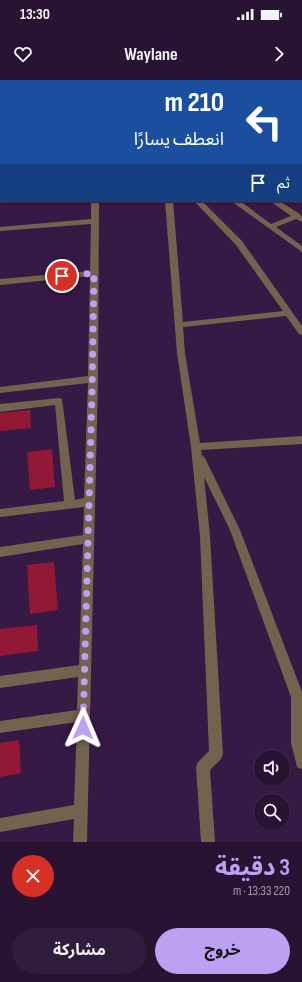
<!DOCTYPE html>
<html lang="ar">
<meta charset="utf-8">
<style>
:root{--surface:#281333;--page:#301c3b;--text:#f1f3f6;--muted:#a59eac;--line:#44324e;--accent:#bca0f2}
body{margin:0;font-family:"Sofia Sans Condensed","Noto Sans Arabic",sans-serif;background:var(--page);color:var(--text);direction:rtl;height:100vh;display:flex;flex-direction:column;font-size:15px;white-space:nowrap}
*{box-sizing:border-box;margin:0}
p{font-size:13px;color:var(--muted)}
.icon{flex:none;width:22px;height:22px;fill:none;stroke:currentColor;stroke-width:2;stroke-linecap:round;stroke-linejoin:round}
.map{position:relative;height:762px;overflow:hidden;direction:ltr}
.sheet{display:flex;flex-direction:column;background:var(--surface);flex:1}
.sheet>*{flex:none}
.top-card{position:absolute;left:0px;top:0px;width:302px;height:122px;box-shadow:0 1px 3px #0004,0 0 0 1px var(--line);direction:rtl;background:#1a4fa0;color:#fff;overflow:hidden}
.tools{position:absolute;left:254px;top:670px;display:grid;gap:8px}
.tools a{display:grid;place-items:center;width:36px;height:36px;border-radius:50%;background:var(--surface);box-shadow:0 1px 3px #0004,0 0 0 1px var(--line);font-size:20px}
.pin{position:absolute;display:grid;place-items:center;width:34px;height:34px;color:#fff;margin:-17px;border:2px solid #fff;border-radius:50%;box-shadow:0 1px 4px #0007}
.me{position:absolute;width:44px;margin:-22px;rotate:1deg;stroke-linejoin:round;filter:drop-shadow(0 0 3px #0008)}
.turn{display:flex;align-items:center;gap:14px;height:84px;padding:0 12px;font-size:18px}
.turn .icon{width:52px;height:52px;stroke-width:2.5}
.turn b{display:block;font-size:28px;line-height:34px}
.then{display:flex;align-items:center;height:38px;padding:0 12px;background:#0003;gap:8px;font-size:15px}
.round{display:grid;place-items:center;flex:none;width:42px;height:42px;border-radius:21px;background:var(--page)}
.head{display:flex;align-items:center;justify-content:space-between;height:68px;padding:0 12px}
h1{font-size:24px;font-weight:700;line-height:30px;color:var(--accent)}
.action{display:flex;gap:8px;margin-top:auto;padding:8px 12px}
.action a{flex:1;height:46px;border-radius:24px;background:var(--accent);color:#111;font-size:16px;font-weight:700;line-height:46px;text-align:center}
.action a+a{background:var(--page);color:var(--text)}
.status{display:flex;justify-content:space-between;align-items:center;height:28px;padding:0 20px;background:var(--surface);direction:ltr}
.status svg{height:11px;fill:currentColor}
header{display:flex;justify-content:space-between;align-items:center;height:52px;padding:0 12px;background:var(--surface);font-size:18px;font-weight:700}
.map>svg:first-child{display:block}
.building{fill:#911935}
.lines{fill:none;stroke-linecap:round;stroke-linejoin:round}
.minor{fill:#73634e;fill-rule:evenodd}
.route{stroke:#bca0f2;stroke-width:7;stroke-dasharray:0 12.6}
</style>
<div class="status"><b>13:30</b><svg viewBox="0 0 49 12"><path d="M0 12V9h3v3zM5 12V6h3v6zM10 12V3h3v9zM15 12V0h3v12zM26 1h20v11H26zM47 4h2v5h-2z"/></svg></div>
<header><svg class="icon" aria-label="forward" viewBox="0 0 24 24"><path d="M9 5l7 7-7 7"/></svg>Waylane<svg class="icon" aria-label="heart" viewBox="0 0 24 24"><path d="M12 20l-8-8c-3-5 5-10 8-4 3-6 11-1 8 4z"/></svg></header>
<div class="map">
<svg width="302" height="762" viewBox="0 0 302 762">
<rect width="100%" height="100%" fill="#361944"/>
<g class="building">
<path d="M30,330L31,348L0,351V333Z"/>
<path d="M52,369L55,407L30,410L27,372Z"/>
<path d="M54,482L58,530L30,534L27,485Z"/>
<path d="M37,545L38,571L0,576V549Z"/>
<path d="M19,660L21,693L0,697V663Z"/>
</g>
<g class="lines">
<g class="minor">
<path d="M22,0H28L29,1H23Z"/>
<path d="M104,0H110L111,1H105Z"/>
<rect x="152" y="0" width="6" height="1"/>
<path d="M220,0H226L227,1H221Z"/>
<rect x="301" y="9" width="1" height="4"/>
<rect x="0" y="12" width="1" height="4"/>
<rect x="0" y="61" width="1" height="4"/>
<rect x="301" y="72" width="1" height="5"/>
<path d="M91,121H99L98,299L87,762H73L74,739L0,752V738L74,725L77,642L0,653V641L77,630L78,597L0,608V596L79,585L83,464L0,477V467L83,455L84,427L0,437V429L64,421L55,325L0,332V324L59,318L62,319L75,420L84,418L88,303L0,313V307L88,296L90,196L0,205V199L90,191L91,144L0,151V147L91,139Z"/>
<path d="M165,121H173L183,242L283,231L236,165L194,121H202L242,161L302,246V255L299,254L286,236L183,247L185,273L200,363L302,356V364L201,370L202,375L205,378L240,450L302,612V689L297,687L291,663V617L230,450L204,397L210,456L223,674L221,679L210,690L215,762H201L196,687L198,682L209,671L200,456L191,367L177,273Z"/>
<path d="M231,121H240L271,144L291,136L270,121H279L300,134L302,137V142L296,139L276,147L302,166V172Z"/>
</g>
</g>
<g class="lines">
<path class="route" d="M62,196L94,193L92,313L83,648"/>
</g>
</svg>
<div class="tools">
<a><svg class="icon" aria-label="sound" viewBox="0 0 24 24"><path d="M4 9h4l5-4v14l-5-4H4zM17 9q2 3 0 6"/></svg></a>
<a><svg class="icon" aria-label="search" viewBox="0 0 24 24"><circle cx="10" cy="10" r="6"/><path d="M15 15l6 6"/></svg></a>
</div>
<div class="pin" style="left:62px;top:196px;background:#d93025"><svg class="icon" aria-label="arrive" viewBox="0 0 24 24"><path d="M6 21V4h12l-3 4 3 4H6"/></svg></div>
<svg class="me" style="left:83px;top:648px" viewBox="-20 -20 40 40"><path d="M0-17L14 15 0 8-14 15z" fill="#bca0f2" stroke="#fff" stroke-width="4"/></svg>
<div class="top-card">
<div class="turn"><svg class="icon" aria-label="left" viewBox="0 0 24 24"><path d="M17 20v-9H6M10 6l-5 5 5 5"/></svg><div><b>210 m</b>انعطف يسارًا</div></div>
<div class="then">ثم<svg class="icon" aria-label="arrive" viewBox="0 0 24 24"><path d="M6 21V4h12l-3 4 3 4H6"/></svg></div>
</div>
</div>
<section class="sheet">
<div class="head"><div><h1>3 دقيقة</h1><p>220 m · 13:33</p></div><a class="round" style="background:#d93025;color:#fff"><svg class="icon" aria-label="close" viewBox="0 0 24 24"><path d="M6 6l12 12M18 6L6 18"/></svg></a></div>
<div class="action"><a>خروج</a><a>مشاركة</a></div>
</section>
